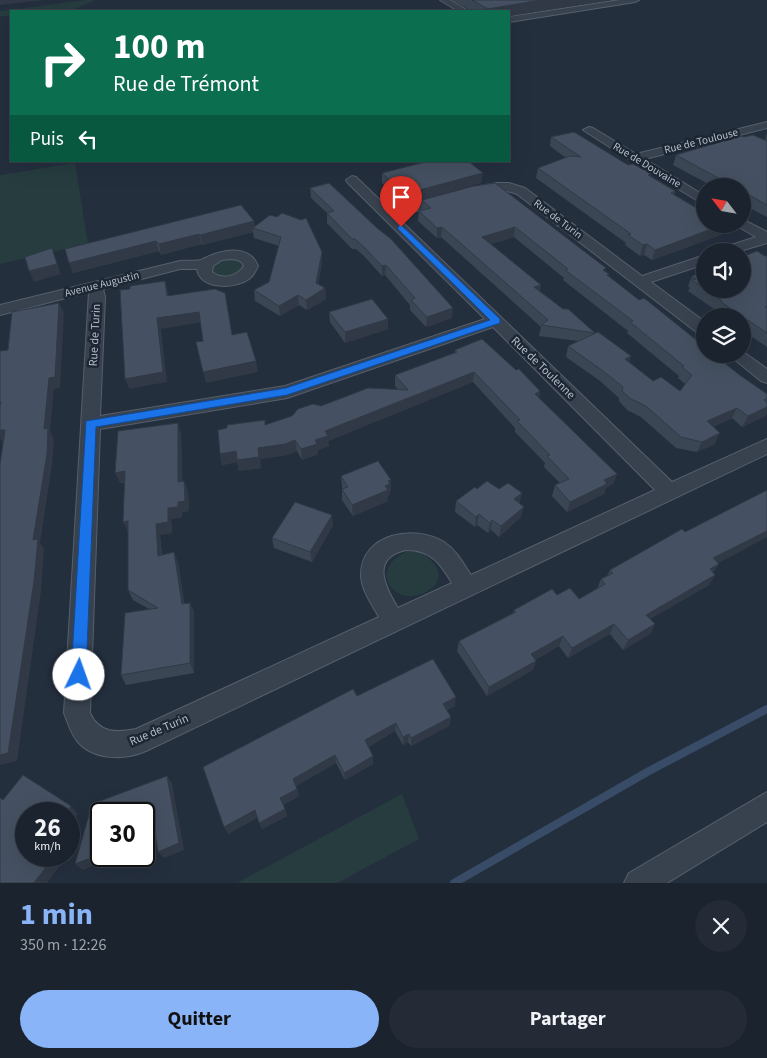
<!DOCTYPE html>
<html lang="fr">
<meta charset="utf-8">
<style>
:root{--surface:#1b232e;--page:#242b36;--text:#f1f3f6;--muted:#a0a4aa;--line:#39404a;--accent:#8ab4f8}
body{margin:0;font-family:"Source Sans 3",sans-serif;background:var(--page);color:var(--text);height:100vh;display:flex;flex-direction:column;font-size:19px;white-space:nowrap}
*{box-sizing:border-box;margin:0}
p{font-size:16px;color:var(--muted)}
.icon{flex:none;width:28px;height:28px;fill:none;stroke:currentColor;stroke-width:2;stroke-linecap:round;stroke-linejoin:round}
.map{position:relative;height:883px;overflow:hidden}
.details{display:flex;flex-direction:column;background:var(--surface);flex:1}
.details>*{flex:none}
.top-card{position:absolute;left:10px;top:10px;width:500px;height:152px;border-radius:0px;box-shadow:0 5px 20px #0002,0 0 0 1px var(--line);background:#0b6e4f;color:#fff;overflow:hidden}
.needle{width:32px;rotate:301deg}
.fabs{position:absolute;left:696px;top:178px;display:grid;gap:10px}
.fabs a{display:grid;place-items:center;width:55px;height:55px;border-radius:50%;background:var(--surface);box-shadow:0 5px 20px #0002,0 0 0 1px var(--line);font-size:25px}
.speed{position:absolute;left:15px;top:802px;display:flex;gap:10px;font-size:25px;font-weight:700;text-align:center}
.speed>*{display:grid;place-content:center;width:65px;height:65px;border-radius:50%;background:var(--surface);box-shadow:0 5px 20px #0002,0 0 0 1px var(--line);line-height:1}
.speed small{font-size:12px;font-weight:400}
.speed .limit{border:2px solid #111;border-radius:8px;background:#fff;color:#111}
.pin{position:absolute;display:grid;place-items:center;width:42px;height:42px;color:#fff;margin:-51px -21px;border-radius:50% 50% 50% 0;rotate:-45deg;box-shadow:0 0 5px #0007}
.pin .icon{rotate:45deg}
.me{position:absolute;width:55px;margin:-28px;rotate:3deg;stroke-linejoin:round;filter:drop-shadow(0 0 4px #0008)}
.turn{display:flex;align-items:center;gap:18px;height:105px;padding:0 20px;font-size:22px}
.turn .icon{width:65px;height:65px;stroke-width:2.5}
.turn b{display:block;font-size:35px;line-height:42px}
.then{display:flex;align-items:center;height:48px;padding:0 20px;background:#0003;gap:10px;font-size:19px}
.round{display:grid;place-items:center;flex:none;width:52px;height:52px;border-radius:26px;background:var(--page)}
.head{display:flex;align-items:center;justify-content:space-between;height:85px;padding:0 20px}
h1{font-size:30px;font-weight:700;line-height:38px;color:var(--accent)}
.cta{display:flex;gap:10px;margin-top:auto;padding:10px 20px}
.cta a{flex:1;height:58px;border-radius:30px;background:var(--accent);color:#111;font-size:20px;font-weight:700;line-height:58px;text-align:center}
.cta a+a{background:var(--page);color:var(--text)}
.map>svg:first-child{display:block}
.green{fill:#263c3f}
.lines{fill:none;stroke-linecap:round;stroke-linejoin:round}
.stream{stroke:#394c67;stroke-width:8}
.minor-casing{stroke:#565f6c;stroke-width:2}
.minor{fill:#38414e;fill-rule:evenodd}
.wall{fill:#3b4654;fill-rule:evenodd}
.shaded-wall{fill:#303945}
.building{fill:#455162;stroke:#303945}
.route{fill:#1a73e8;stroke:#114b97}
.labels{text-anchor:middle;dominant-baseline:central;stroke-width:5;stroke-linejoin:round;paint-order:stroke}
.far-street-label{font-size:11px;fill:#b4bcc9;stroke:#1d2633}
.street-label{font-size:12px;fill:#b4bcc9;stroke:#1d2633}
</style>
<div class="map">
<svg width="767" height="883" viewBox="0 0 767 883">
<rect width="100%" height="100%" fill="#242f3e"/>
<g class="green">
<path d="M86,0H95L71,11H11V16H0V11Z"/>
<path d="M75,163L88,244L0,264V175Z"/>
<path d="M225,259H235L243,263V268C234,277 225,278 213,273L211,271L212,265Z"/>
<path d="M406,552C409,552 414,551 417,552C431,556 448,575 433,587C399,615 364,571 406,552Z"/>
<path d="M402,794L419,839L337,883H237Z"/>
</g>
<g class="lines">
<path class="stream" d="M454,883L649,771L767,709"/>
<g class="minor-casing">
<g id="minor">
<path d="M440,0H450L468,11H458Z"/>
<path d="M620,0H639L635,2L509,22V17Z"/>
<path d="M767,122V128L645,159L705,196V205L630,160L583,130L589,127L593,128L636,154Z"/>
<path d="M352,176L356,177L390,210L447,195L452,196L453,199L452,202L396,216L672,482L767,439V454L146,751C125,760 94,761 77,741C71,733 68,723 64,713L89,292L0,315V305L180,261C187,260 198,262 203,259C220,250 249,243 258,266C256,271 253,276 249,279C235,289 200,290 197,269H180L103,289L105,297L100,416L285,386L485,319L348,183L346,180ZM230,259C236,259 242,260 244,266C236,277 223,280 212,272L213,266L222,260ZM493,327L655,490L471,575C463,563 456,550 444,542C415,524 361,533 361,575C361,589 372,605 379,617L136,729C116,733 99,733 90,713L100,429L287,398ZM406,550C431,550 440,563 452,583L398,608C385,587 370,558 406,550Z"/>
<path d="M497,183H509L525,188L642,276L705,255V264L651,282L705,322V335L699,334L517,194C502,188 488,191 473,195L467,191L469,188Z"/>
<path d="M742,219L767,232V243L740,251H720L722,248L756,237L737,226L736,224H742Z"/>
<path d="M742,351L767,369V383L761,381L728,354H742Z"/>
<path d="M767,792V822L667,883H624L629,873Z"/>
</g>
</g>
<use href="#minor" class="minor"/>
</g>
<g class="wall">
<path d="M452,0H609L509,16V11H471Z"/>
<path d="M767,133V217L742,204V186H712L673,165L676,155L744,137L766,141L765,140Z"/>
<path d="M551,137L628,165L651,177L675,191L674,195L725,224L721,235L652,260L644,255L640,256L625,245L626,243L536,178L538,168L566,158L550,146Z"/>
<path d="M382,173L481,183L412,202L403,194L396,196L382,183Z"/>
<path d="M474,186L605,272L609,274L608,276L639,300L741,376L767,394V413L765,416L742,427L732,418L713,427L715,444L697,452L676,448L641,417L627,410L619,401V398L600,381L566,357L568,346L578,341L539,336L541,327L441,237L437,238L418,221L419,211L421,210L422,200ZM514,237L564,278L563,280L628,331L627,333L679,376L678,378L685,384L680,391L653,381L629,363L568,309H563L540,291L541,285L491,244Z"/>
<path d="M310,188L452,318L426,327L410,310V305L385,275L382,276L365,257L356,249H352L327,223V213L311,198Z"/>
<path d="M270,215L322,263L318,284L325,288L326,299L307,310L299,305L280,316L255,301L254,290L269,282L279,246L254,238L253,232L202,245L201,244L161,255L159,251L73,273L65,249L255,226Z"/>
<path d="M765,256H767V347L742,330V316H722L716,312L717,311L688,291L690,288L688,286L692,276Z"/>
<path d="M329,312L388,319V329L345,343L330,322Z"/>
<path d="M455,350L540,391L539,398L617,474L613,484L606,488L604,494L567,512L552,496L555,485L560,483L544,467L545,463L515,432V428L473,382L328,441L329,446L318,450V454L302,460L297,451L287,455L260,459L261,468L239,471L237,462L222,465L220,454L227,428L266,425L321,406L398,390L395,386V375L455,353Z"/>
<path d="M181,433L182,481H184L188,492L189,511L182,512V517L171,519L172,533L160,535L162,555L178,562L184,603H190L194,612V673L126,685L121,675L149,609L133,600L128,590V532L125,483H120Z"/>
<path d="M341,476L391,491H390V495H388V501L353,516L342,500V489H343L342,487Z"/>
<path d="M477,489H499L522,493L519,504L521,517L499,537L491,530L488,533L477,525L475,527L455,512L456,501Z"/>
<path d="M333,525L312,562L274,548L272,538Z"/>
<path d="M685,532L767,537L718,563L719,564L713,573L715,575L709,585L650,619L655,624L650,634L623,650L610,634L568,658L559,646L535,660L536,661L533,670L487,696L457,651L459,641L513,613L514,610L557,595L579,599L597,589L601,579L607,576L610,570Z"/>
<path d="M357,696L455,706L446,710L451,717L449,726L411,746L408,742L403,745L395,731L368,747L373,756V764L345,780L336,763L296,786L299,796L283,805L287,816L262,829L258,817L228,834Z"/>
</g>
<g class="shaded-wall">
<path d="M0,0H44L0,5Z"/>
<path d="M541,0H609L509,16V11H487L488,9Z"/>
<path d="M483,173L481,183L412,202V192Z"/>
<path d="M403,184V194L396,196V186Z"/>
<path d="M254,221L255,229L253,228V232L202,245L200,235Z"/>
<path d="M725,224L721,235L652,260L655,250Z"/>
<path d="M442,227L441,237L437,238V228Z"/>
<path d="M515,227L514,237L481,247L482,237Z"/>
<path d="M199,234L201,244L161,255L159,244Z"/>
<path d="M156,241L159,251L73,273L69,263Z"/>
<path d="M647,244L644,255L640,256L643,245Z"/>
<path d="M52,248L61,274L34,282L29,271Z"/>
<path d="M322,252V263L316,293V283Z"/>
<path d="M386,265L385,275L382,276V266Z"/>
<path d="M165,281L168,292L170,307L167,296Z"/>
<path d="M541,285L539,295L534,287Z"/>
<path d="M325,288L326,299L307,310L306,300Z"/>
<path d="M298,295L299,305L280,316L279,306Z"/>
<path d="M59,303L64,313L60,388L54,389L50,431L54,439L52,465L40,543L44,549L41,591L17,761L0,765V755L33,540L49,378Z"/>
<path d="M453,308L452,318L426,327L427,317Z"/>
<path d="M199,312L202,322L161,329L167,382L129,389L125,379L157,318Z"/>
<path d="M388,319V329L345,343V332Z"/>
<path d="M631,356L628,367L625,359Z"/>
<path d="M256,361L258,372L206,383L203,372Z"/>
<path d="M474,372L473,382L328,441L329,446L318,450V454L302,460L301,449L315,440L325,431Z"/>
<path d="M540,391L538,402L535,394Z"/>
<path d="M767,407V413L765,416L742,427L748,416Z"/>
<path d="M737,408L732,418L702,432L707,421Z"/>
<path d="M178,423L181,433L182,493L178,482Z"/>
<path d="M0,430H5L11,440L2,442L0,438Z"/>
<path d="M720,433L715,444L697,452L702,442Z"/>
<path d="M295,440L297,451L287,455L260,459L261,468L239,471L237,462L222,465L220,454L258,448Z"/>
<path d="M125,471L129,482L120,483L115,473Z"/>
<path d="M617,474L613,484L606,488L604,494L567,512L570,502L604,480Z"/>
<path d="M391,480V491H390V495H388V501L353,516L352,505L385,486L388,481Z"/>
<path d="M184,481L188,492L189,511L182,512V517L171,519L172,533L160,535L162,566L158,556L156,524L168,508Z"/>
<path d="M522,493L519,504L514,499Z"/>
<path d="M524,507L521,517L499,537L501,526Z"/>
<path d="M479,514L477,525L475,527L476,517Z"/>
<path d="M332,515L333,525L312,562L310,552Z"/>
<path d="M492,520L491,530L488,533L490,523Z"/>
<path d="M128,521V532L123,522Z"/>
<path d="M767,531V537L707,569L713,558Z"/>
<path d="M174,552L178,562L185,614L182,604Z"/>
<path d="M719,564L712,574L710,569Z"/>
<path d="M715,575L709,585L641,624L646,615Z"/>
<path d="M190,603L194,612V673L190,663Z"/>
<path d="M614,624L610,634L568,658L572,648Z"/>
<path d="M655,624L650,634L623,650L628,640Z"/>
<path d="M563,636L559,646L528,664L531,654Z"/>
<path d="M536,661L533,670L487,696L489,687Z"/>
<path d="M456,697L455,706L442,713L443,704Z"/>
<path d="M451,717L449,726L411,746V738Z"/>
<path d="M396,723L395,731L365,748V740Z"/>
<path d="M409,734L408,742L403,745V737Z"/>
<path d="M335,755L336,763L295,787L293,779Z"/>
<path d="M373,756V764L345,780L344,773Z"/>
<path d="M167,776L172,783L184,850L164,858L158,852Z"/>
<path d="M297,789L299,796L282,805L280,798Z"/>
<path d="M71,806L78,814L69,827V814H65Z"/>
<path d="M285,809L287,816L262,829L259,823Z"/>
<path d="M255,810L258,817L228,834L224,827Z"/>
<path d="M155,832L161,838L144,845V836Z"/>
<path d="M101,854V856H117L83,870L75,864Z"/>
<path d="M51,861L59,867L47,883H34Z"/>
</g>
<g class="building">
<path d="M472,0H541L488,9Z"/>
<path d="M574,132L628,165L633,164L652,174L648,175L675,191L671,193L705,213V224H725L655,250L647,244L643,245L628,235L631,234L538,168L570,156L581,157L551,137Z"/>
<path d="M753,135L767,141V205L742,191V186H733L676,155L740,136L744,137Z"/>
<path d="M429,161H468L483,173L412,192L403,184L396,186L382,173Z"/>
<path d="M329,183L377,228L391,239L453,308L427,317L411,300L415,298L386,265L382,266L364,247L355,239H352L327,213L334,211L310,188Z"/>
<path d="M495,183L606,268L603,270L609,274L607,275L639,300L644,298L705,347V354H713L741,376L767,394V398L764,400L767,402V407L748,416L737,408L707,421L720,433L702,442L681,437L646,406L631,399L622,391L623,387L603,371L568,346L598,332L631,356L625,359L653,381L661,377L680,391L692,375L682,367L684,366L630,322L633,321L565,270L568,269L515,227L482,237L541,285L534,287L563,309H568L595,333L541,325L548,320L442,227L437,228L419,211L431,208L422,200L474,186Z"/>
<path d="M241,205L254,221L200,235L199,234L159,244L156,241L69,263L65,249Z"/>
<path d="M282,213L301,220L306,218L322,252L316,283L325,288L306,300L298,295L279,306L254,290L269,282L281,237L253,228L270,215L277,217Z"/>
<path d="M52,248L57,264L29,271L25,257Z"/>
<path d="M757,251L765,256H767V305L765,307L767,308V333L721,302L722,301L692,280L696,279L692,276L705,271V289H742V257Z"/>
<path d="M165,281L167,296L215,289L225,293L232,335L247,332L256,361L203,372L196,342L203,341L199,312L157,318L163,372L125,379L120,290L130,289V286Z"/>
<path d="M372,299L388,319L345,332L329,312Z"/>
<path d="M59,303L55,377L49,378L44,429L48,428L47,454L33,540L38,539L34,581L8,753L0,755V464L5,430H0V406L1,402H0V351L8,350L12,312Z"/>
<path d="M482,339L516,370L519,369L540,391L535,394L617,474L604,480L607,484L570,502L555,485L569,479L547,456L550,455L517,421L520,420L474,372L325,431L328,436L315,440L317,444L301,449L295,440L285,444L258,448L259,457L237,460L236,451L220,454L218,430L227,428V425L265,420V425L292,416L298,409L313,404L321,406L368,388L408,390L395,375L457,352L455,350Z"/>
<path d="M178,423V482L184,481L185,501L178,502V507L168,508V522L156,524L158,556L174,552L182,604L190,603V663L121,675L125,613L158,608L128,590V521L123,522L125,471L115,473L118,431Z"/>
<path d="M378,461L391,480L388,481L390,484L385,486L388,490L352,505L342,489L348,487L341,476Z"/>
<path d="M487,481L499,489L508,483L522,493L514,499L524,507L501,526L492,520L490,523L479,514L476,517L456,501L475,487L477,489Z"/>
<path d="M767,490V531L713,558L719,564L710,569L715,575L646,615L655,624L628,640L614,624L572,648L563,636L531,654L536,661L489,687L459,641L516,612L514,610L552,589L557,595L570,588L579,599L605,584L601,579L613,573L610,570L682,529L685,532Z"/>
<path d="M295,502L332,515L310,552L272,538Z"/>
<path d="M433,659L456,697L443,704L451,717L411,738L409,734L403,737L396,723L365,740L373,756L344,773L335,755L293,779L297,789L280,798L285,809L259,823L255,810L224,827L203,767L353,689L357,696Z"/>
<path d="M23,775L71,806L65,814H26V856H44L51,861L34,883H0V798L3,800Z"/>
<path d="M167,776L179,843L158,852L155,832L144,836V814H101V854L75,864L92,804Z"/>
</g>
<path class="route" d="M401,225L500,319V323L287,395L96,427L86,675L84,680L79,682L74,680L71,675L86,421L286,388L490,320L398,229V226Z"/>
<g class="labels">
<g class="far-street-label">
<text transform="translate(701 141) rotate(-14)">Rue de Toulouse</text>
<text transform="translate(647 165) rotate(31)">Rue de Douvaine</text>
<text transform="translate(558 219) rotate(37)">Rue de Turin</text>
<text transform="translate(102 284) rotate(-14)">Avenue Augustin</text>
</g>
<g class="street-label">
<text transform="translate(95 335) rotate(-87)">Rue de Turin</text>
<text transform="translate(543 368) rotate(44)">Rue de Toulenne</text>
<text transform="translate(159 730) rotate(-23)">Rue de Turin</text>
</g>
</g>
</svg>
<div class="fabs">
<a><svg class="needle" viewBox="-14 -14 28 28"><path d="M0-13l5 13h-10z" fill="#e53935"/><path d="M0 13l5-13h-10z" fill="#a0a4aa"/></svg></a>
<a><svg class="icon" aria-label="sound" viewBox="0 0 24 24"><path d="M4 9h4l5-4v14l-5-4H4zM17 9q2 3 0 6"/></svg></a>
<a><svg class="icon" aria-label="layers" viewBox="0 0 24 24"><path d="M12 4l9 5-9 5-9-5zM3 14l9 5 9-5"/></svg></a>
</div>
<div class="speed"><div>26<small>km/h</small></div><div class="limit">30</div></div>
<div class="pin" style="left:401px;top:227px;background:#d93025"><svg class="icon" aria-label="arrive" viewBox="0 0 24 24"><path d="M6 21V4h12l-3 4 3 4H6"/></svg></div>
<svg class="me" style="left:79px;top:675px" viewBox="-20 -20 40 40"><circle r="19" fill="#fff"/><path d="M0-13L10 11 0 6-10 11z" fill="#1a73e8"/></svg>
<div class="top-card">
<div class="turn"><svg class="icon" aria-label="right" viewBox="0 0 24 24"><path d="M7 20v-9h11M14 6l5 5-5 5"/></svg><div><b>100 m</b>Rue de Trémont</div></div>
<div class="then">Puis<svg class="icon" aria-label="left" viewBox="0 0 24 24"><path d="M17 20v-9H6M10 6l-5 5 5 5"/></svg></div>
</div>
</div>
<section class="details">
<div class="head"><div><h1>1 min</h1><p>350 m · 12:26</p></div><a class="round"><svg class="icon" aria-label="close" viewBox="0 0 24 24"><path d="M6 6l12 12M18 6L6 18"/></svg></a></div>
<div class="cta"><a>Quitter</a><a>Partager</a></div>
</section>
